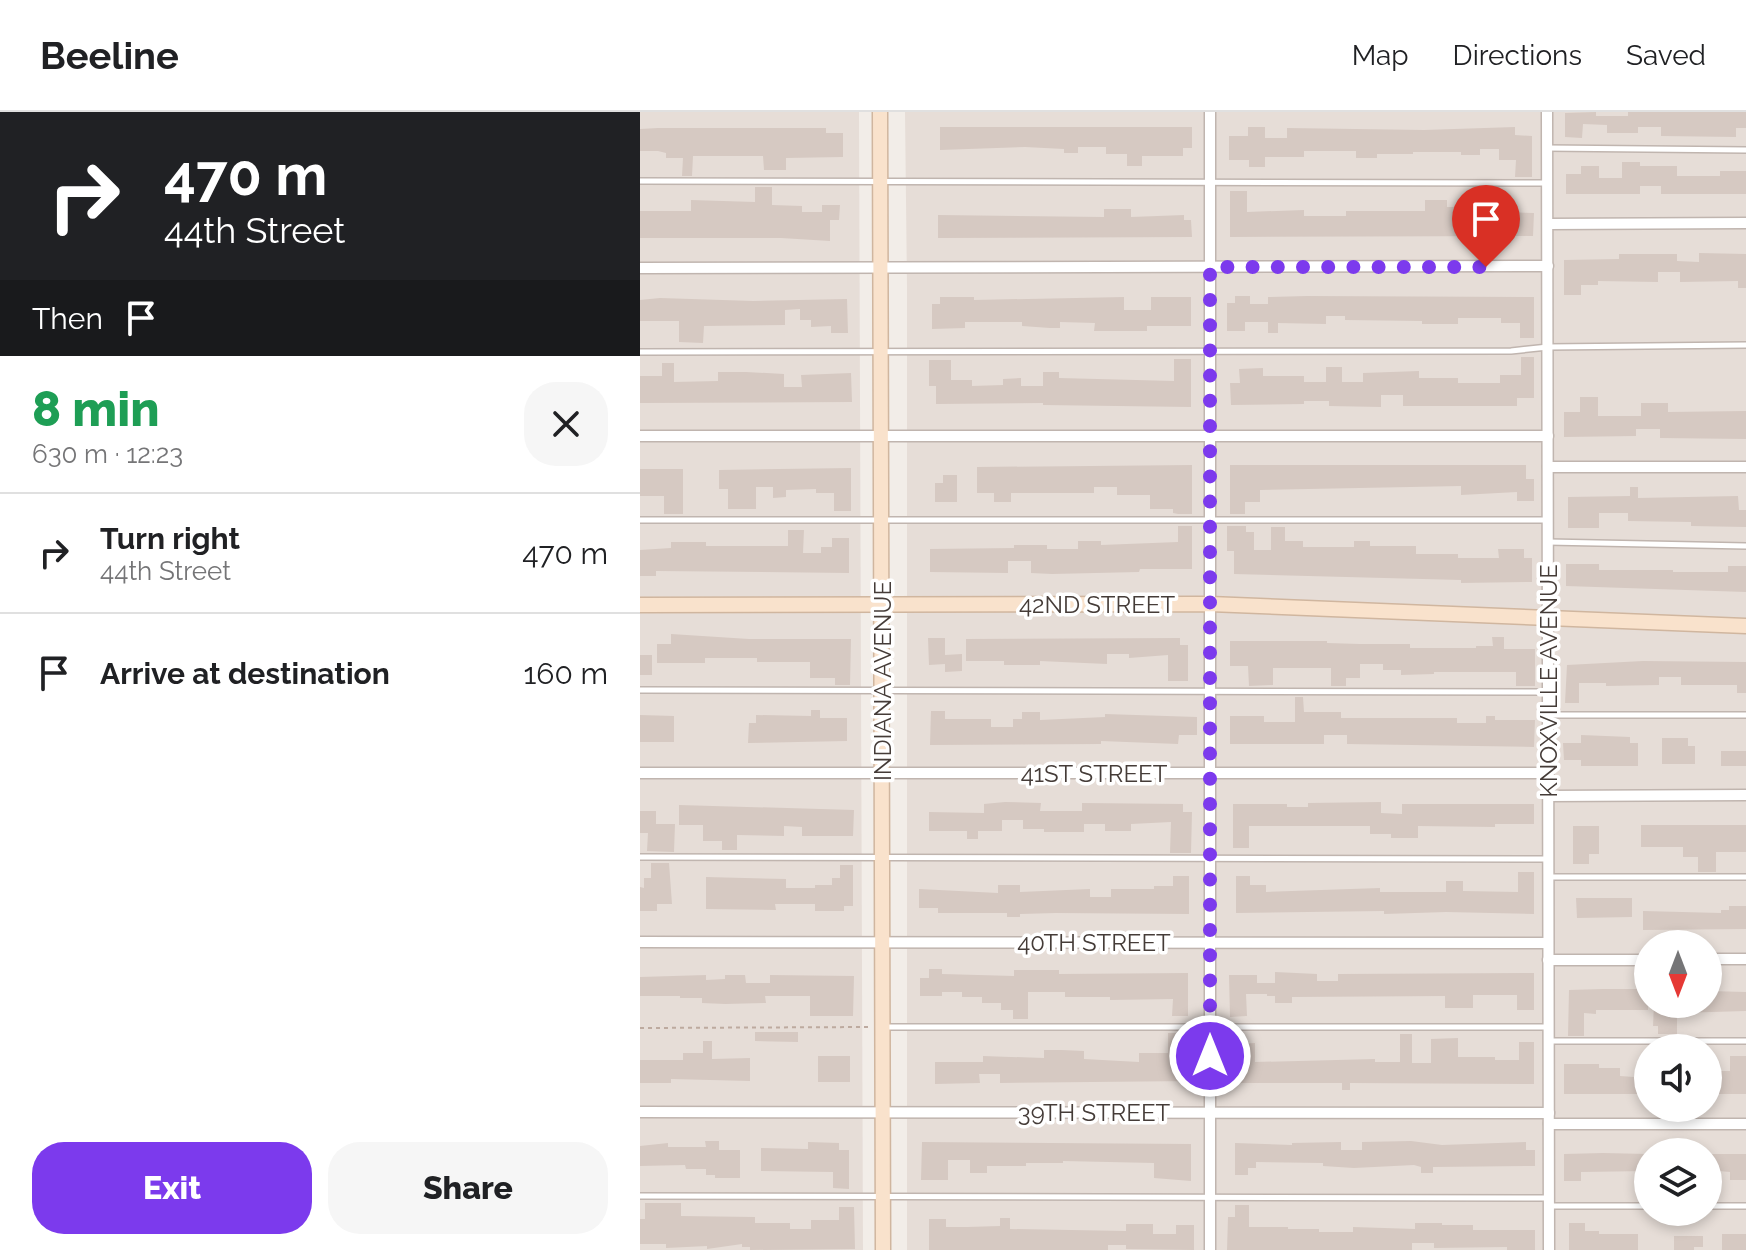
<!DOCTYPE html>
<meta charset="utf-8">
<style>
:root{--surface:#fff;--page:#f6f6f6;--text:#202124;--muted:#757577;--line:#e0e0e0;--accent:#7c3aed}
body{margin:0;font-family:Raleway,sans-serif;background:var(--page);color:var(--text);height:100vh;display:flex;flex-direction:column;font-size:30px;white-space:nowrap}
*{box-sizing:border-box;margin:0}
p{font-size:26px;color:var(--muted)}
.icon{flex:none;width:44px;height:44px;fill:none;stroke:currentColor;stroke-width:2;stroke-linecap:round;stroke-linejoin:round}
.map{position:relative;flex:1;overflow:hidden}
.sheet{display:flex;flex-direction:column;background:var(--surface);width:640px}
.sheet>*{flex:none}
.top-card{background:#202124;color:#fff;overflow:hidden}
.needle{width:52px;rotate:180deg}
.buttons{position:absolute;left:994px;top:818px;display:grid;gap:16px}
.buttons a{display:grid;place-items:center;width:88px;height:88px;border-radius:50%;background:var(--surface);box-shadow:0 4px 12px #0003;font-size:40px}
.pin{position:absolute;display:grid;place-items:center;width:68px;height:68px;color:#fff;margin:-82px -34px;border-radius:50% 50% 50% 0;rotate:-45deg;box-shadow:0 0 8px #0007}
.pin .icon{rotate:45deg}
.me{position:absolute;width:88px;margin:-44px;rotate:0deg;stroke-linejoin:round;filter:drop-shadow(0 0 6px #0008)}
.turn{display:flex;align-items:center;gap:28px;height:168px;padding:0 32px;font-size:36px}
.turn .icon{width:104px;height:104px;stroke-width:2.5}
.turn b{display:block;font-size:56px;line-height:68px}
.then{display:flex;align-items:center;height:76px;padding:0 32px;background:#0003;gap:16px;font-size:30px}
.round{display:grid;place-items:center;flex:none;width:84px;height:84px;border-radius:32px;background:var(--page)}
.summary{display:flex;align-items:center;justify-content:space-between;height:136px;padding:0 32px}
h1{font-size:48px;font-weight:800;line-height:60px;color:#1e9e55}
.action{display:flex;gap:16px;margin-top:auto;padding:16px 32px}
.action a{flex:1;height:92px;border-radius:32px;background:var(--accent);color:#fff;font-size:32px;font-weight:800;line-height:92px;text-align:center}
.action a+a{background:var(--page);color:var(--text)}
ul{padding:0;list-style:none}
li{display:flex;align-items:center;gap:24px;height:120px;padding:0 32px;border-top:2px solid var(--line)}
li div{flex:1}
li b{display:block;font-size:30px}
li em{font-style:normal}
header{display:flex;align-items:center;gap:48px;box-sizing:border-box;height:112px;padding:0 40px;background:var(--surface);border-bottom:2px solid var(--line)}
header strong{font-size:38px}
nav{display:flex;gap:44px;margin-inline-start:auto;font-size:28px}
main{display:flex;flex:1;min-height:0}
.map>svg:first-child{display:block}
.residential{fill:#e6ddd7;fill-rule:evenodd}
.building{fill:#d6c9c2}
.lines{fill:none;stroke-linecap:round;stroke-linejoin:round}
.lane-casing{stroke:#c0b5af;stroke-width:8}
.street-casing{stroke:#c0b5af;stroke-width:13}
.secondary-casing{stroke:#d0b69f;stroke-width:17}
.path{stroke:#bdaa9f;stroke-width:2;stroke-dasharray:4 4;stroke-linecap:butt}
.lane{stroke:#fff;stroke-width:5}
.street{stroke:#fff;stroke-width:10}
.secondary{stroke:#f9e2cc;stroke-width:14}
.route{stroke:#7c3aed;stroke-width:14;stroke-dasharray:0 25.2}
.labels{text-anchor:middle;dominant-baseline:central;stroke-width:7;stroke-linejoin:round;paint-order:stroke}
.street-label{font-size:24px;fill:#453c38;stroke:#fff}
</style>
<header>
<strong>Beeline</strong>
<nav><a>Map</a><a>Directions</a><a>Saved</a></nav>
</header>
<main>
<section class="sheet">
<div class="top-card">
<div class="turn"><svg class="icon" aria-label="right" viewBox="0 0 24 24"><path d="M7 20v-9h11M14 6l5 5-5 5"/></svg><div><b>470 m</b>44th Street</div></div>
<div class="then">Then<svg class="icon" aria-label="arrive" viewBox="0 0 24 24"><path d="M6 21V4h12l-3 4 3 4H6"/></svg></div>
</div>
<div class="summary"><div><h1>8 min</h1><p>630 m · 12:23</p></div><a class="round"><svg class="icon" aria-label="close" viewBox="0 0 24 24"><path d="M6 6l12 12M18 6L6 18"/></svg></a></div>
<ul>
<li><svg class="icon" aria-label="right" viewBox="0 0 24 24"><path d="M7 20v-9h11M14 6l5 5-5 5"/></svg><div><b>Turn right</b><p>44th Street</p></div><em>470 m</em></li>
<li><svg class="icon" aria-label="arrive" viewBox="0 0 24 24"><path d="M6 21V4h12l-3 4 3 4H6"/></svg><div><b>Arrive at destination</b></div><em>160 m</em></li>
</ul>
<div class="action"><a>Exit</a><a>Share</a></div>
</section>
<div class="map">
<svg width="1106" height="1138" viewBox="0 0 1106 1138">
<rect width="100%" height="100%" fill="#f2ede8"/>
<g class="residential">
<path d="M0,0H219L223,1138H0Z"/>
<path d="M265,0H1106V1138H267V174ZM1008,832H1068V892H1008ZM1008,936H1068V996H1008ZM1008,1040H1068V1100H1008Z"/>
</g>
<g class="building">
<path d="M956,0V4H988V0H1106V16H1096V25L1021,24V15H998V21H967V13L943,12L942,26L925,25V1Z"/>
<path d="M300,15H552V36H543V44H502V54H487V42H466V35H438V41H424V37L385,35L300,38Z"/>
<path d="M608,15H625V26H647V16L784,18L875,15V23L892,24V65H875L876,48H859V37H840V43H821V40H773V42H737V46H716V39H664V45H625V55H609V48H589V24H608Z"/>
<path d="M18,16H186V21H203V45L146,46V58H124L123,44H53L52,64H42L43,46H26V41L18,39H0V17Z"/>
<path d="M982,50H1000V54H1037V64H1080V59H1106V82H1021V74H1000V82H926V62H941V54H959V66H982Z"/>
<path d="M115,75H132V93L162,94V100H182V93H200L199,108H190V129L141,126H0V99H51V88L115,90Z"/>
<path d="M590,79H607V100L664,98V104H706V99H785V88H807V95H817V99L894,101L893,124L590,125Z"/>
<path d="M464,97H491V105L544,103V108H551L552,125L298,126V103L464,105Z"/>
<path d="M1059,141L1106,142V176H1098V169L1040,170V160H1018V170L958,169V173H941V183H924V148L979,147V142H1037V149L1059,150Z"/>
<path d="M595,184H610V192H628V185L667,184L894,185V226H880V211H861V206H818V212H782V209L705,208V204H686V212L638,211V221H628V210H605V219H587V191H595Z"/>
<path d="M300,185H334V188L484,185V198H511V185H551V214H507V219H454L455,211L420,210V216H410L382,214V210H325V216L292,217V192H300Z"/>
<path d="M20,186L113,189L207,187L208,221H191V214L171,215V208H160V197L145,198V213L64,214L63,231L39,230V209H0V188Z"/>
<path d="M881,245H894V286H877V294H763V283H741V295L689,294V289H664V292L591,293L590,271H600L599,257L623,256V264H664V270H686V255H702V270H723V261L779,259V266H818V271H860V263H881Z"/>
<path d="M534,247H551V295L403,293V291L296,292V274H289V248H311V268H332V274L363,273V267L381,266V274H403V260H419V266L534,269Z"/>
<path d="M22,251H34V270L78,269V260H106L144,262V275H162L161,263L211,261L212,290L0,291V264H22Z"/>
<path d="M940,285H958V304H1001V291H1028V300L1106,299V327L1020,326V317H996V324L924,325V300H940Z"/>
<path d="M552,353V402H538L533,401V397H510V383H477V375H454V381H371V390H354V381H337V355Z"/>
<path d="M590,353H886V367H894V389H877V380L821,383V374L620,378V390H605V402H590Z"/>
<path d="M211,356V399H194V381H176V377L146,378V385L133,386V375H116V397H88V377H79V358Z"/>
<path d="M0,357H43V402H24V384H0Z"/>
<path d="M303,363H317V390H295V371H303Z"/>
<path d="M990,375H998V386L1098,384L1099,398H1106V415L1051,414V410L988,409V401H959V416H928V385L990,384Z"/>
<path d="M538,414H552V457H500L499,460L412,462L391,461V449H368V461L290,460V437L374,436V433H407V437H438V429H461V433L538,430Z"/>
<path d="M587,414H606V420H614V438H631V415H645V429H663V435H714V429H730V434H776V442H818V446H859L858,437H884V446H892V470L821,471V468L594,462V439H587Z"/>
<path d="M148,418H164L163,441H181V435H192V426H209V461L16,459V464H0V438L31,436V430H66V434H148Z"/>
<path d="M926,452H959V458H1033V460H1088V454H1106V480L926,474Z"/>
<path d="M31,522L109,527H211L210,573H195V566H170V550H117V546H65V551H17V532H31Z"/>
<path d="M852,525H864V537H895V574H876V560H794V562L761,563V558H743V552H720V566H706V574H691V556H633V573L609,574L608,554H590V529H687V531L720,532H770V536H836V534H853Z"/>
<path d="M288,526H305V543L322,542V559L305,560V552L289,553Z"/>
<path d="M540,526V533H548V569H528V543L489,546V542H467V552L400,549V553H364V549H326V527Z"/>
<rect x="0" y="543" width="12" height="20"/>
<path d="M1003,549L1106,550V581H1097V573H1041V565H1019V573L966,574V571H939V591H925L927,553Z"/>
<path d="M655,585H663L664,600H701V606H817V611H846V604H855V608H895L894,635L707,632V623H684V632H590V604H624V610H655Z"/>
<path d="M171,598H180V606H207V629L108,631L109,611H116V603L171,604Z"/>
<path d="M291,599H305V607H351V615H373V607H382V600H400V608L465,605V602L557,605V623H539L538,632L461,629V632L290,633Z"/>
<path d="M0,603L34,604V630H0Z"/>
<path d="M941,623L990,625V631H998V654H941V648H924L923,631H941Z"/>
<path d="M1022,626H1048V634H1055V652H1022Z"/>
<rect x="1081" y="639" width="25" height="15"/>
<path d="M365,690L401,691L400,699H442V691L543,692V700H552L551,741H530L531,710L491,712V719H465V712H444V720H404V717H383V708H362V719H338V727H327V719H289V700L344,701V692Z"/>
<path d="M741,690V701L762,702V692H894V712H855V715L778,714V726H751V722H730V714H609V736H593V692H647V695H668V691Z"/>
<path d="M39,693L214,698L213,724H162V715L144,714V724L97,723V738H82V729H63V713H39Z"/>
<path d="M0,699H16V712H35L34,740L7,739L8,721H0Z"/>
<path d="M1001,713H1106V740H1076V760H1058V745H1043V735H1001Z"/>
<path d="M933,714H959V742H949V752H933Z"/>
<path d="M11,751H29L32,792H17V799H0V775L4,776V766H11Z"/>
<path d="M200,753H213V794H204V799H175V792H135L136,798L66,797V765L146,767V776H175V773H192V766H200Z"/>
<path d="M878,760H894V802L806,800L744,802V799L596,801V764H610V773H626V780L740,776V780H806V769H823V779L878,780Z"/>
<path d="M533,764H549V802L416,801L380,802V805H367V801H298V796H279V777L358,781V773H380V780L450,777V785H471V777H514V774H533Z"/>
<path d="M936,786H992V805L937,806Z"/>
<path d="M1089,794H1106V817L1003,818V799L1081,801V798H1089Z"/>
<path d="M289,857H302V862L374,864V858H419V862L548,861V904H532L533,887L470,888V885H425V880H388V907H373V898H361V891H342V885H322V880H302V884H280V866H289Z"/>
<path d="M635,860L677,862V869H698V862L894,861V898H877V883H833V896H805V884L652,885V891H635V884H627V882H606L607,904L590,905L589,863H617V871H635Z"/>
<path d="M66,863V868L85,867V863H105L106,871H130V863L214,864L213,904H170V884H125L126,891L85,892L62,891V886H40V884H0V865Z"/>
<path d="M963,877H1008V898H956V902L944,901V924H928L929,878Z"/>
<path d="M1068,879L1106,880V899L1037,901V922H1018V914H1013L1014,892H1068Z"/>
<path d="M115,920H158V930L115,929Z"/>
<path d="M528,921H546V945H553V969L360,971V962H339L340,971L295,972V950H343V944L404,946V938H422L444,939V947L499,950V941H528Z"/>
<path d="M588,922H597L598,932L615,931V950L735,947V950H760V922H772V951H791V927L818,926V945H855V948H879V930H894V972L710,971V978H702V971H589Z"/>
<path d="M63,929H72V947L110,946V969L31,967V971H0V948H43V941H63Z"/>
<rect x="178" y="944" width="32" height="26"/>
<path d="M1090,944H1106V982H1068V959H1090Z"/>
<path d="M924,952H959V956H980V964L1008,966V982H924Z"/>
<path d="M65,1029H79V1038H100V1066H75V1063H66V1057H46L45,1053L0,1054V1034L28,1031V1035H66Z"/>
<path d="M771,1029L802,1033L886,1030V1038H895V1054L793,1055V1061H781V1055L774,1053L714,1056L683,1054V1051L616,1050V1056H608V1063H595V1031L652,1033V1031L701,1030V1038H722V1030Z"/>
<path d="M168,1030L199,1031V1038H209V1077L193,1076V1060L121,1059V1036L168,1037Z"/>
<path d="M282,1030L551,1032V1069L514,1066V1051L423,1049V1051H386V1054H347V1061H330V1048H308V1068H281Z"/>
<path d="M963,1041L1008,1042V1059L941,1060V1069H924V1042Z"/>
<path d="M1068,1042H1106V1068H1090V1060L1068,1058Z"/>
<path d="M5,1091H41V1104L115,1105V1111H150V1117H171V1108H199V1095H214L215,1137L110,1138V1135H102V1132L67,1137V1134L26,1136V1132H0V1107H5Z"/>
<path d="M595,1093H609V1115H648V1117H679V1120H713V1115L775,1117V1111H802V1113H833V1118H895V1138H867V1135L794,1136V1131H772V1138H587L588,1105H595Z"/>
<path d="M360,1106H370V1117L486,1119V1112H513V1122H536V1113H554V1138L486,1137V1133H468V1138H289V1107H306V1115H327L360,1114Z"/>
<path d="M929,1111H945V1119H959V1122H998V1138H929Z"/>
<rect x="1082" y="1122" width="24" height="16"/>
<path d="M1034,1124H1063V1135H1054V1138H1034Z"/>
</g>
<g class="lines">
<g class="lane-casing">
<g id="lane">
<path d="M907,36L1106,38"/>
<path d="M0,69L907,71"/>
<path d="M0,240L871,239L908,235L1106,233"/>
<path d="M0,408H907"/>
<path d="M908,430L1106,434"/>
<path d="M0,578L907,580"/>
<path d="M908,603H1106"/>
<path d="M0,745L907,747"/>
<path d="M908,765H1106"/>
<path d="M243,915H908"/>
<path d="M909,929H1106"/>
<path d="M0,1084L908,1086"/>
<path d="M909,1094H1008"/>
<path d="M1068,1094H1106"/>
</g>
</g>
<g class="street-casing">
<g id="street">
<path d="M570,0V1138"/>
<path d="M907,0L909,1138"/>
<path d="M908,112L1106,111"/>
<path d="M0,156L908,154"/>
<path d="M0,324H908"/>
<path d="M908,355H1106"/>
<path d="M0,661H908"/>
<path d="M908,684L1106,683"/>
<path d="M0,830L908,831"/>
<path d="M1068,847H1106"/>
<path d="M908,848H1008"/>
<path d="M0,1000L909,1001"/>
<path d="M909,1012H1106"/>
</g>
</g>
<g class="secondary-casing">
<g id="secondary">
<path d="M240,0L243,1138"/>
<path d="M0,493L570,492L1106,514"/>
</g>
</g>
<path class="path" d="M0,916L231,915"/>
<use href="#lane" class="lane"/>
<use href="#street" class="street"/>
<use href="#secondary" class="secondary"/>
</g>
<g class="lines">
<path class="route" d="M570,944V155H846"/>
</g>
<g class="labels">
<g class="street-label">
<text x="457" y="492">42ND STREET</text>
<text transform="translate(242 569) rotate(-90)">INDIANA AVENUE</text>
<text transform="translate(908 569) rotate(-90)">KNOXVILLE AVENUE</text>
<text x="454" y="661">41ST STREET</text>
<text x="454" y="830">40TH STREET</text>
<text x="454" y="1000">39TH STREET</text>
</g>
</g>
</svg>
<div class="buttons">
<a><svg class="needle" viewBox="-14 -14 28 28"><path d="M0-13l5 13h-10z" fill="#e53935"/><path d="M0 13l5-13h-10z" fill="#757577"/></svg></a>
<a><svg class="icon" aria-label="sound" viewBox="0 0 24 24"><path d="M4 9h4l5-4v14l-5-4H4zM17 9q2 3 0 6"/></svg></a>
<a><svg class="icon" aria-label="layers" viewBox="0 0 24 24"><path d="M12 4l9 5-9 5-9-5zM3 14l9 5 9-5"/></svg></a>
</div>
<div class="pin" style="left:846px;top:155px;background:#d93025"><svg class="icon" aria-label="arrive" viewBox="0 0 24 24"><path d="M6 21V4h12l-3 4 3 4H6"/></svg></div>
<svg class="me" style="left:570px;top:944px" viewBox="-20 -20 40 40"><circle r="17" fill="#7c3aed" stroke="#fff" stroke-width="3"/><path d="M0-11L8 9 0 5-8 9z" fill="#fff"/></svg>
</div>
</main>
